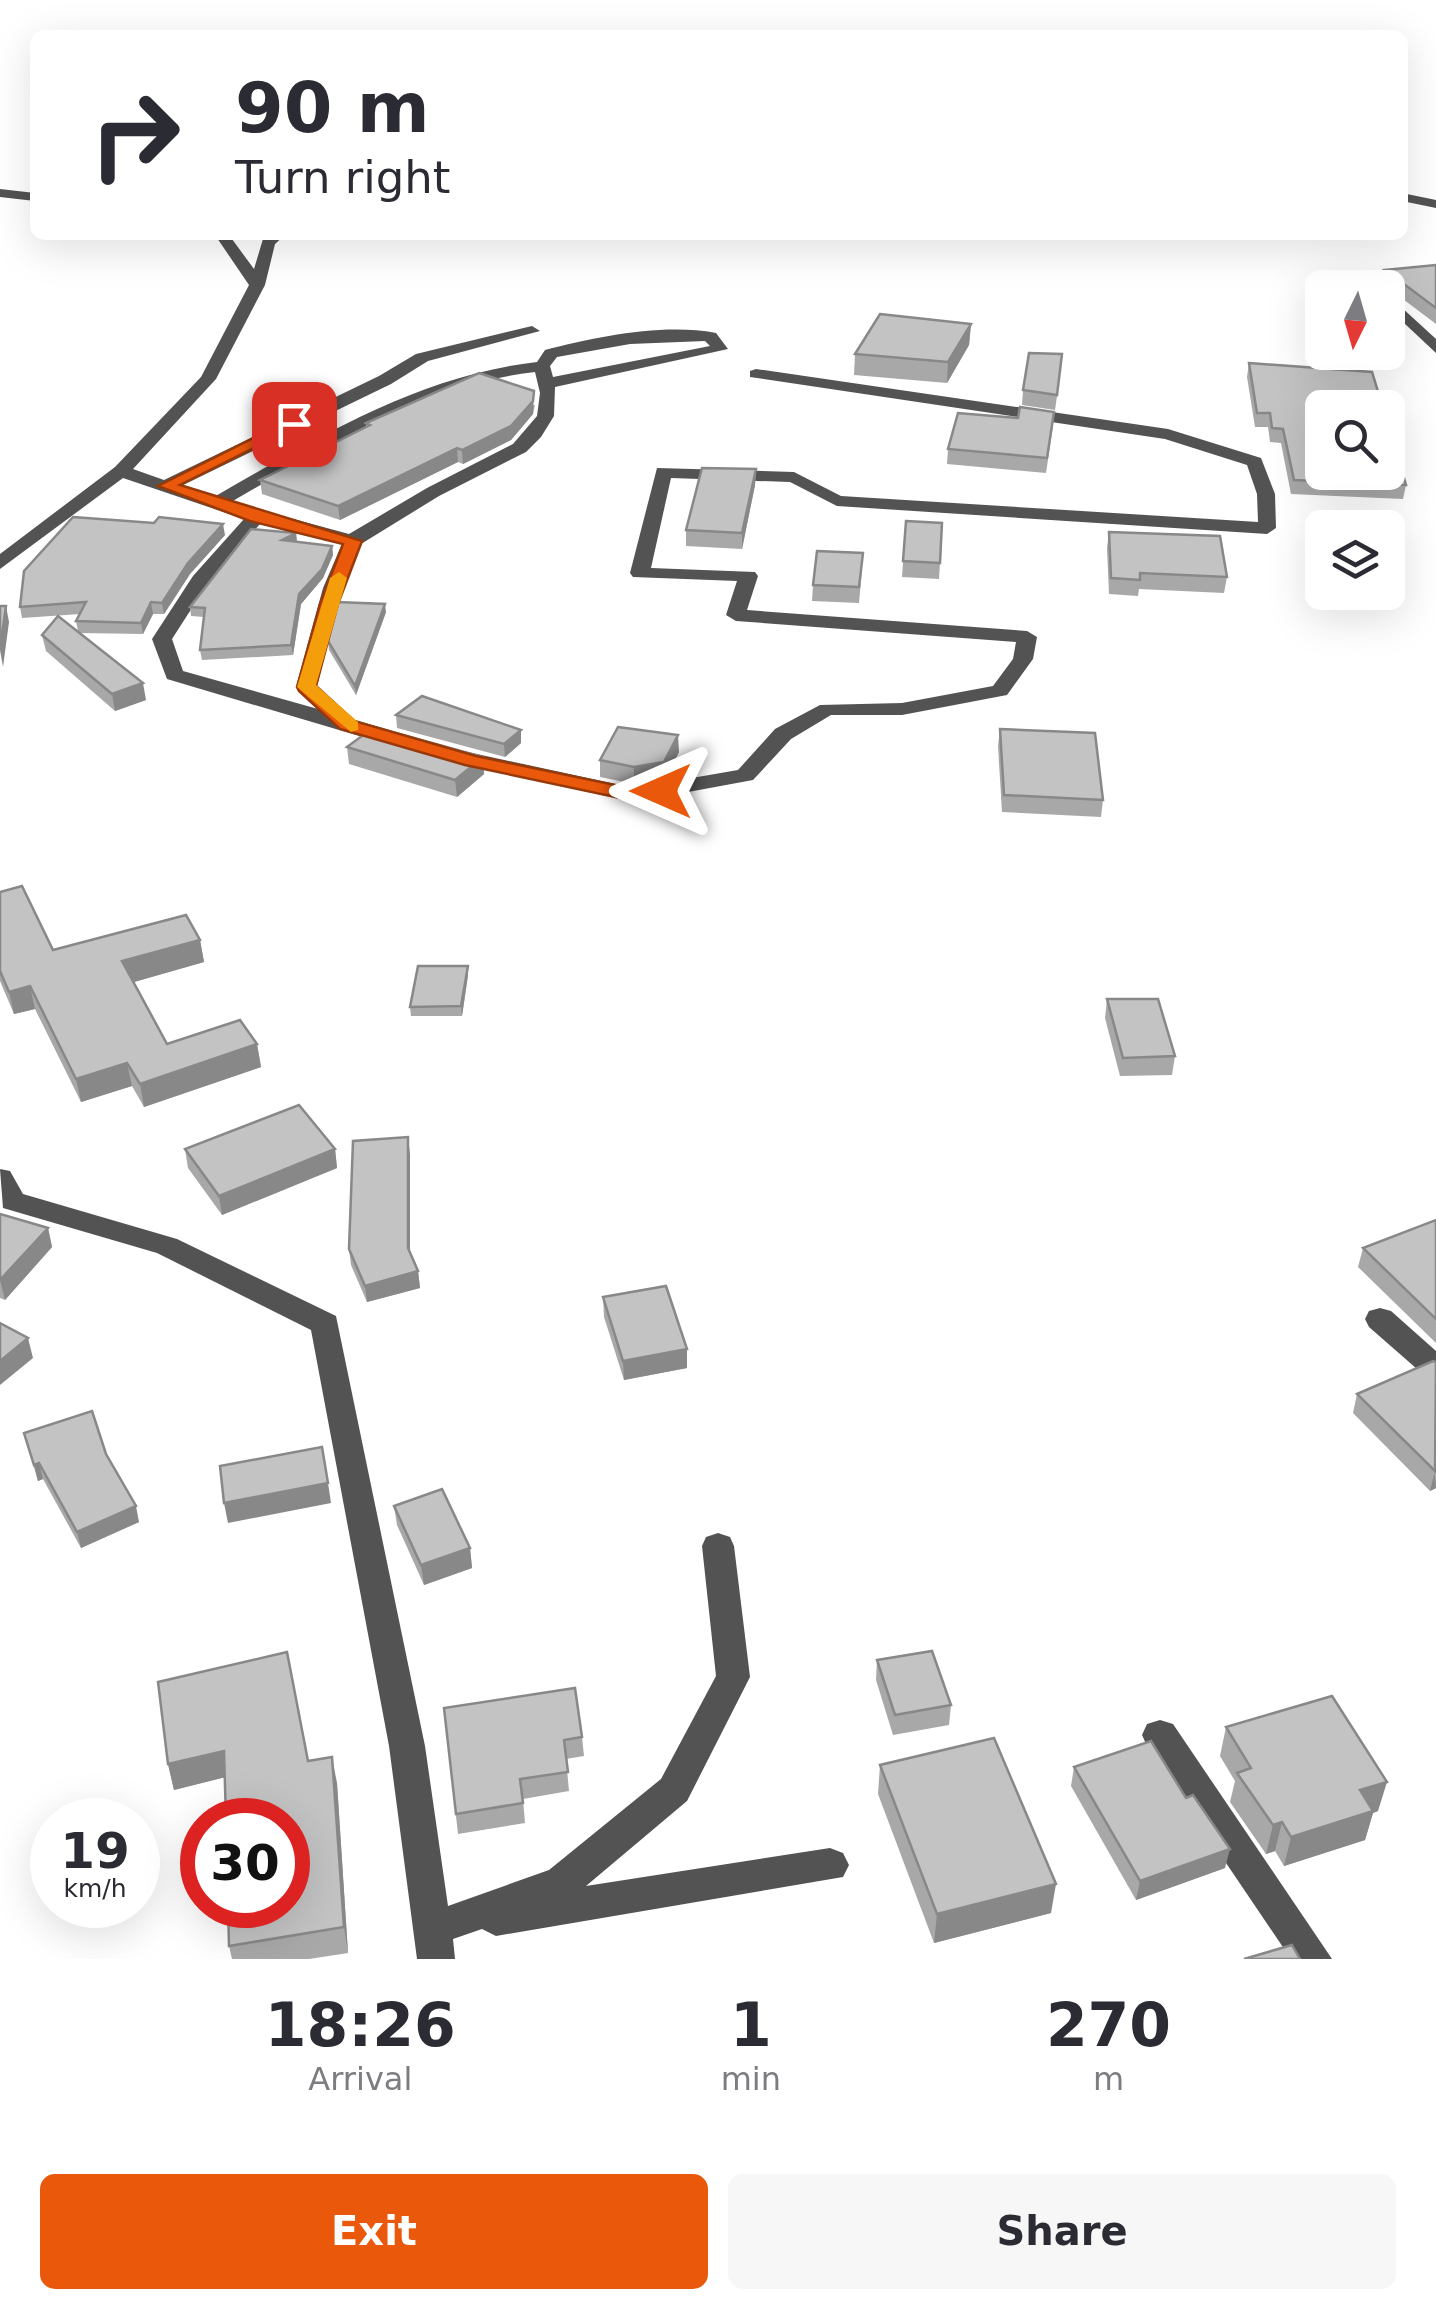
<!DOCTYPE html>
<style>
:root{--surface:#fff;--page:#f7f7f7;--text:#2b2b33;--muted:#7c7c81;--accent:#ea580c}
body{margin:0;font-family:"DejaVu Sans",sans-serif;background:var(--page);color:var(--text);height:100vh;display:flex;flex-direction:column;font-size:38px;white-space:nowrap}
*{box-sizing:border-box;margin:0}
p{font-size:32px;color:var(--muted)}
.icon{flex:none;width:55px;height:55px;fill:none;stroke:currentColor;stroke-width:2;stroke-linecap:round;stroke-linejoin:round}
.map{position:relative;height:1959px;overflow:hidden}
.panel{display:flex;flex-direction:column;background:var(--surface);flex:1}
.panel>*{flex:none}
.banner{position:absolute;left:30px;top:30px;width:1378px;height:210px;border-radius:15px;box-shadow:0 10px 40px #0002;background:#fff;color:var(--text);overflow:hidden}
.needle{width:65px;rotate:185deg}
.fabs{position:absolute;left:1305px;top:270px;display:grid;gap:20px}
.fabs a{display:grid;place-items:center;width:100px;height:100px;border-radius:15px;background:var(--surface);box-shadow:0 10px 40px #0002;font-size:50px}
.speed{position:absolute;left:30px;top:1798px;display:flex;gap:20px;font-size:50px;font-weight:700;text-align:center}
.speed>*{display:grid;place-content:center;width:130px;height:130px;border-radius:50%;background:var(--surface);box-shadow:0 10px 40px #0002;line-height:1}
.speed small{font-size:25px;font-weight:400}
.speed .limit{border:15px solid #d22;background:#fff;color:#111}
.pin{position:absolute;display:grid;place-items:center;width:85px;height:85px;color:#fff;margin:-42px;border-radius:20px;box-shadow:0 5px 15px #0006}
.me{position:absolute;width:110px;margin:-55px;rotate:270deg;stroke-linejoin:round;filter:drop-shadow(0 0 8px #0008)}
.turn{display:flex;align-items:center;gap:35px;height:210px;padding:0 40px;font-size:45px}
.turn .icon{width:130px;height:130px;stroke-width:2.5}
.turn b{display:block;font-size:70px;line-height:85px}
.eta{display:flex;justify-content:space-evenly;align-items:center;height:170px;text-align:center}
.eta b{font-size:60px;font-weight:700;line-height:70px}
.button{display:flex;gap:20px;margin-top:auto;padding:20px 40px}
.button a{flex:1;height:115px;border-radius:15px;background:var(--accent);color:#fff;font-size:40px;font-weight:700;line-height:115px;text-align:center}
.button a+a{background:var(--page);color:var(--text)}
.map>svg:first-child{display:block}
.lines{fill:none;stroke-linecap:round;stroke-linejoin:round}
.minor{fill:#535353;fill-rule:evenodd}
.wall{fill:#a8a8a8}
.shaded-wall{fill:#888}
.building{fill:#c3c3c3;stroke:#888;stroke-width:2.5}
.route{fill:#ea580c;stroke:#983908;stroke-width:2.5}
.slow{fill:#f59e0b}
</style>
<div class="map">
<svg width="1436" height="1959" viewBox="0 0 1436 1959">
<rect width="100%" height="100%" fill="#fff"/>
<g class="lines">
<g class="minor">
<path d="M0,189L35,193V201L0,197Z"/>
<path d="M1402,193L1436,200V208L1402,201Z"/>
<path d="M215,235H229L254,269L263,239L285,235L275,244L265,285L216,379L133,469L164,480L379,376L416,354L532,326L540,331L428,361L391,384L181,486L214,497C317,438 417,376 537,362L545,350C597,337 662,323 716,333L728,349L555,387L554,416L541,437L526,452L439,496L361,544L342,588L317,686L355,720L409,736L412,741L409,746H393L167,679L152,639L193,576L244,519L123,478L0,569V554L115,467L201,377L249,285ZM705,341L710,346L553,377L550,366L557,357L630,344ZM535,372L540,393L537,416L513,444L427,488L349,534L231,502C327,447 422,385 535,372ZM260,524L342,544L323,588L296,687L318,709L183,671L172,639L208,583Z"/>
<path d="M1368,276L1382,288H1366L1360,281Z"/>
<path d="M1388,295L1436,339V353L1388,308Z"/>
<path d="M756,369L1168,429L1261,458L1275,494L1276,528L1267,534L837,506L790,482L671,478L651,568L755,572L758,576L747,610L1027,631L1037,637L1033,659L1007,695L902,715H831L791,739L753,780L634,802L446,761L443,756L446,751L454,749L634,788L738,770L775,729L820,705L902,703L993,686L1013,659L1016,642L736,621L726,615L737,581L633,577L630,573L657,468L794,472L841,496L1258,522L1257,494L1247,465L1165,439L750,377V371Z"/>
<path d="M0,1169L10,1171L23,1194L177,1239L336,1316L425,1746L448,1906L549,1870L661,1779L716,1676L702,1546L706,1537L718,1533L730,1537L734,1546L750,1677L687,1801L586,1886L830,1848L843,1853L849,1865L843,1877L496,1936L482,1929L453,1939L455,1959H417L389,1746L311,1330L157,1253L3,1208Z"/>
<path d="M1380,1308L1391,1311L1436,1351V1379L1425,1376L1369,1327L1365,1319L1369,1311Z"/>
<path d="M1160,1720L1173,1724L1332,1959H1291L1147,1746L1142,1735L1147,1724Z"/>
</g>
</g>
<g class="wall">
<path d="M1436,265V324L1383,284L1385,270Z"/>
<path d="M971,324L969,345L947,383L854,375L855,354Z"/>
<path d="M1249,363L1406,485L1403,499L1291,494L1281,443L1270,442L1268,427H1255L1247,377Z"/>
<path d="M1061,369L1055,410L1022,405L1023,390Z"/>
<path d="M535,405L533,414L511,440L463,464L458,462L340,520L262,494L260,480L366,427V423Z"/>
<path d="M1018,418L1053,426L1046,473L947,464L948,449Z"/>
<path d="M756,469L755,485L742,549L686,546V530Z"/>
<path d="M906,521L940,563L939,579L902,577Z"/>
<path d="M1109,532L1227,577L1224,593L1139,589L1138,596L1109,594L1107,548Z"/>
<path d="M296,533L297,542L332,546L333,555L323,578L301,604L293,655L202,660L200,650L204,617L191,616L190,607Z"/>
<path d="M225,535L190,574L164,614H153L143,634L80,633L146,700L115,711L46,651L42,635L78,631L76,621L80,614L22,618L20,607Z"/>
<path d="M862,569L859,603L812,601L813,585Z"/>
<path d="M386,612L356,695L329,650L328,641Z"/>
<path d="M396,715L521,730V743L505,757L397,728Z"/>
<path d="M1000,729L1103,800L1101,817L1002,812L998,746Z"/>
<path d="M347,747L483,757L484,774L457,797L349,764Z"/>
<path d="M679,752L665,779L634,784L600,777V760Z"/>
<path d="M0,892L53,950L200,940L204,962L134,982L167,1044H257L261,1067L144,1107L132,1086L81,1102L35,1009L14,1014L0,981Z"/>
<path d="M468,975L462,1016H411L410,1007Z"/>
<path d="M1107,999L1175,1056L1172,1075L1120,1076L1105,1018Z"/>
<path d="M185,1149H335L337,1168L222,1215L188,1168Z"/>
<path d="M410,1154V1252L418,1271L420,1288L367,1302L351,1265L349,1249Z"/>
<path d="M0,1214L48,1228L52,1247L5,1300L0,1298Z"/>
<path d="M1436,1220V1343L1358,1267L1363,1248Z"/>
<path d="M603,1297L687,1368L624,1380L604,1317Z"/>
<path d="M1433,1361L1436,1488L1430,1491L1353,1413L1357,1394Z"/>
<path d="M24,1433L106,1454L139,1522L81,1548L43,1479L38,1481Z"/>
<path d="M394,1506L470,1548L472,1568L424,1585L397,1525Z"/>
<path d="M877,1660L951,1705L949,1725L893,1735L876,1680Z"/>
<path d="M444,1708L582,1737L584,1756L566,1759L569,1791L523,1799L525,1823L458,1834Z"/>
<path d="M1226,1727L1378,1811L1373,1813L1365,1840L1284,1866L1275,1851L1266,1854L1230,1802L1235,1781L1220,1756Z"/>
<path d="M308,1761L337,1783L348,1953L309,1959H232L229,1946L225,1777L174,1790L168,1764Z"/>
<path d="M880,1765L1051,1913L934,1943L878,1794Z"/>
<path d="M1074,1767L1186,1798L1225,1868L1136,1900L1071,1786Z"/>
</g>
<g class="shaded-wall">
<path d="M971,324L969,345L947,383L948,362Z"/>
<path d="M534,391L533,414L511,440L463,464L462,450Z"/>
<path d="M457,448L458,462L340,520L338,506Z"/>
<path d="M756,469L755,485L742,549V533Z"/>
<path d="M223,524L225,535L190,574L164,614L162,603L188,563Z"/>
<path d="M296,533L297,543L282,540Z"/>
<path d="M332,546L333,555L323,578L301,604L293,655L291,645L299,594Z"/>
<path d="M151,602L153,614L143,634L141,623Z"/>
<path d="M385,604L386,612L356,695L355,686Z"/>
<path d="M6,606L9,622L3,667L0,650Z"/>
<path d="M143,683L146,700L115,711L112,694Z"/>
<path d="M521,730V743L505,757L504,744Z"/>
<path d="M678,735L679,752L665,779L634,784V767Z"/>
<path d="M483,757L484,774L457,797L455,780Z"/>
<path d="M200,940L204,962L127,984L122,961Z"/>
<path d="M468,966V975L462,1016L461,1006Z"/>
<path d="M30,986L35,1009L14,1014L9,992Z"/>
<path d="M257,1044L261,1067L144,1107L140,1084Z"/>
<path d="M127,1063L132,1086L81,1102L76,1079Z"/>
<path d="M408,1137L410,1154V1265L408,1248Z"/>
<path d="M335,1149L337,1168L222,1215L219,1196Z"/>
<path d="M48,1228L52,1247L5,1300L0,1280Z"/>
<path d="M418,1271L420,1288L367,1302L365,1286Z"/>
<path d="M28,1338L33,1358L0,1385V1361Z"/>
<path d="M687,1349V1368L624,1380L623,1361Z"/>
<path d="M39,1463L43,1479L38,1481L34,1465Z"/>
<path d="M1435,1471L1436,1488L1430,1491Z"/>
<path d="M328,1483L331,1503L228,1523L224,1503Z"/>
<path d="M136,1506L139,1522L81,1548L77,1532Z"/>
<path d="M470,1548L472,1568L424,1585L421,1565Z"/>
<path d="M224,1751L230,1776L174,1790L168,1764Z"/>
<path d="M332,1757L337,1783L348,1953L344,1927Z"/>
<path d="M1387,1782L1378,1811L1373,1813L1365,1840L1284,1866L1291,1837L1360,1790Z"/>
<path d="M1282,1822L1275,1851L1266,1854L1273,1825Z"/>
<path d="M1230,1849L1225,1868L1136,1900L1140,1881Z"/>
<path d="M1056,1884L1051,1913L934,1943L937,1914Z"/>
</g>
<g class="building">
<path d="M1436,265V308L1385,270Z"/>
<path d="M880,314L971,324L948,362L855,354Z"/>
<path d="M1029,353L1062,354L1057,395L1023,390Z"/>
<path d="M1249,363L1372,372L1383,408H1322V472H1388V423L1406,485L1294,480L1283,429L1272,428L1270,413H1257Z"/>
<path d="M479,373L534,391L533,401L511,426L462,450L457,448L338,506L260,480L370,425L366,423Z"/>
<path d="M1020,407L1054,412L1047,458L948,449L958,413L1018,418Z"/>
<path d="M702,468L756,469L742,533L686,530Z"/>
<path d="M73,517L154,523L159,517L223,524L188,563L162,603L151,602L141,623L76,621L86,602L20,607L24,571Z"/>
<path d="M906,521L942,523L940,563L903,561Z"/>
<path d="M251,529L296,533L282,540L332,546L322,569L299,594L291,645L200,650L205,608L190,607Z"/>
<path d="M1109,532L1220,536L1227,577L1140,573V580L1111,578Z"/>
<path d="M817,551L863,553L859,587L813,585Z"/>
<path d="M337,602L385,604L355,686L328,641Z"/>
<path d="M0,606H6L0,650Z"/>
<path d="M58,616L143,683L112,694L42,635Z"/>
<path d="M422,696L521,730L504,744L396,715Z"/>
<path d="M374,727L483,757L455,780L347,747Z"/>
<path d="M618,727L678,735L664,762L634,767L600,760Z"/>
<path d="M1000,729L1095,733L1103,800L1004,795Z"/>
<path d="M22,886L53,950L186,915L200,940L122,961L167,1044L240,1020L257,1044L140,1084L127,1063L76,1079L30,986L9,992L0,971V892Z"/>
<path d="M418,966H468L461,1006L410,1007Z"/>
<path d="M1107,999H1158L1175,1056L1123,1058Z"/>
<path d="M299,1105L335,1149L219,1196L185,1149Z"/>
<path d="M408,1137V1248L418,1271L365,1286L349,1249L353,1141Z"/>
<path d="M0,1214L48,1228L0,1280Z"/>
<path d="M1436,1220V1319L1363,1248Z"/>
<path d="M666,1286L687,1349L623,1361L603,1297Z"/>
<path d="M0,1323L28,1338L0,1361Z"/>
<path d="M1433,1361L1436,1362L1435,1471L1357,1394Z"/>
<path d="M92,1411L106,1454L136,1506L77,1532L39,1463L34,1465L24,1433Z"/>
<path d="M322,1447L328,1483L224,1503L220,1466Z"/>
<path d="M442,1489L470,1548L421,1565L394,1506Z"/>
<path d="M932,1651L951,1705L895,1715L877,1660Z"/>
<path d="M287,1652L308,1761L332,1757L344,1927L229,1946L228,1905H288V1820H226L224,1751L168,1764L158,1682Z"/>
<path d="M575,1688L582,1737L564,1740L568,1772L520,1779L523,1803L456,1814L444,1708Z"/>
<path d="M1332,1696L1387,1782L1360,1790L1373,1811L1291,1837L1282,1822L1273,1825L1237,1773L1251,1768L1226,1727Z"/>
<path d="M994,1738L1056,1884L937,1914L880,1765Z"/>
<path d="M1151,1741L1186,1798L1193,1795L1230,1849L1140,1881L1074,1767Z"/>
<path d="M1292,1945L1300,1959H1244Z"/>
</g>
<path class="route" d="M289,420L302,424L180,485L362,541L338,604L316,686L354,721L476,756L634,789L661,785L671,791L668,795L634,801L465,765L340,729L299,691L297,687L320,604L343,544L250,521L158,486Z"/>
<path class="slow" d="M339,572L347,578L316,685L358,722V730L351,732L297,687L330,578Z"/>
</svg>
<div class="fabs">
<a><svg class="needle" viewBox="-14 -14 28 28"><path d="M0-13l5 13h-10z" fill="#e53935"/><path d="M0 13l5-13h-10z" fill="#7c7c81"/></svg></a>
<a><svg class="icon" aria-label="search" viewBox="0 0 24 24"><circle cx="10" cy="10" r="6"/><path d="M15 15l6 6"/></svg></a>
<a><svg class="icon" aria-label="layers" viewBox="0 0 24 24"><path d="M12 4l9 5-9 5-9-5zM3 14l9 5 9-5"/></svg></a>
</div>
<div class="speed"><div>19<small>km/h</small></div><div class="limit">30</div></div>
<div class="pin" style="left:294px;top:424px;background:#d93025"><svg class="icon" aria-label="arrive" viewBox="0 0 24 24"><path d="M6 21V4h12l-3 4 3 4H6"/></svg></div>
<svg class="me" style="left:661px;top:791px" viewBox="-20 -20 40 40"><path d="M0-17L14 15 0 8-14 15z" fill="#ea580c" stroke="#fff" stroke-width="4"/></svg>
<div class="banner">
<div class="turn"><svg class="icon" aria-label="right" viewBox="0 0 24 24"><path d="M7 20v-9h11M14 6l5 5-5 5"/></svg><div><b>90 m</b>Turn right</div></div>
</div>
</div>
<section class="panel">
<div class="eta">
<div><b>18:26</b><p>Arrival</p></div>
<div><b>1</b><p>min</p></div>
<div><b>270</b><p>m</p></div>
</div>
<div class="button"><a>Exit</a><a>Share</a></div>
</section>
